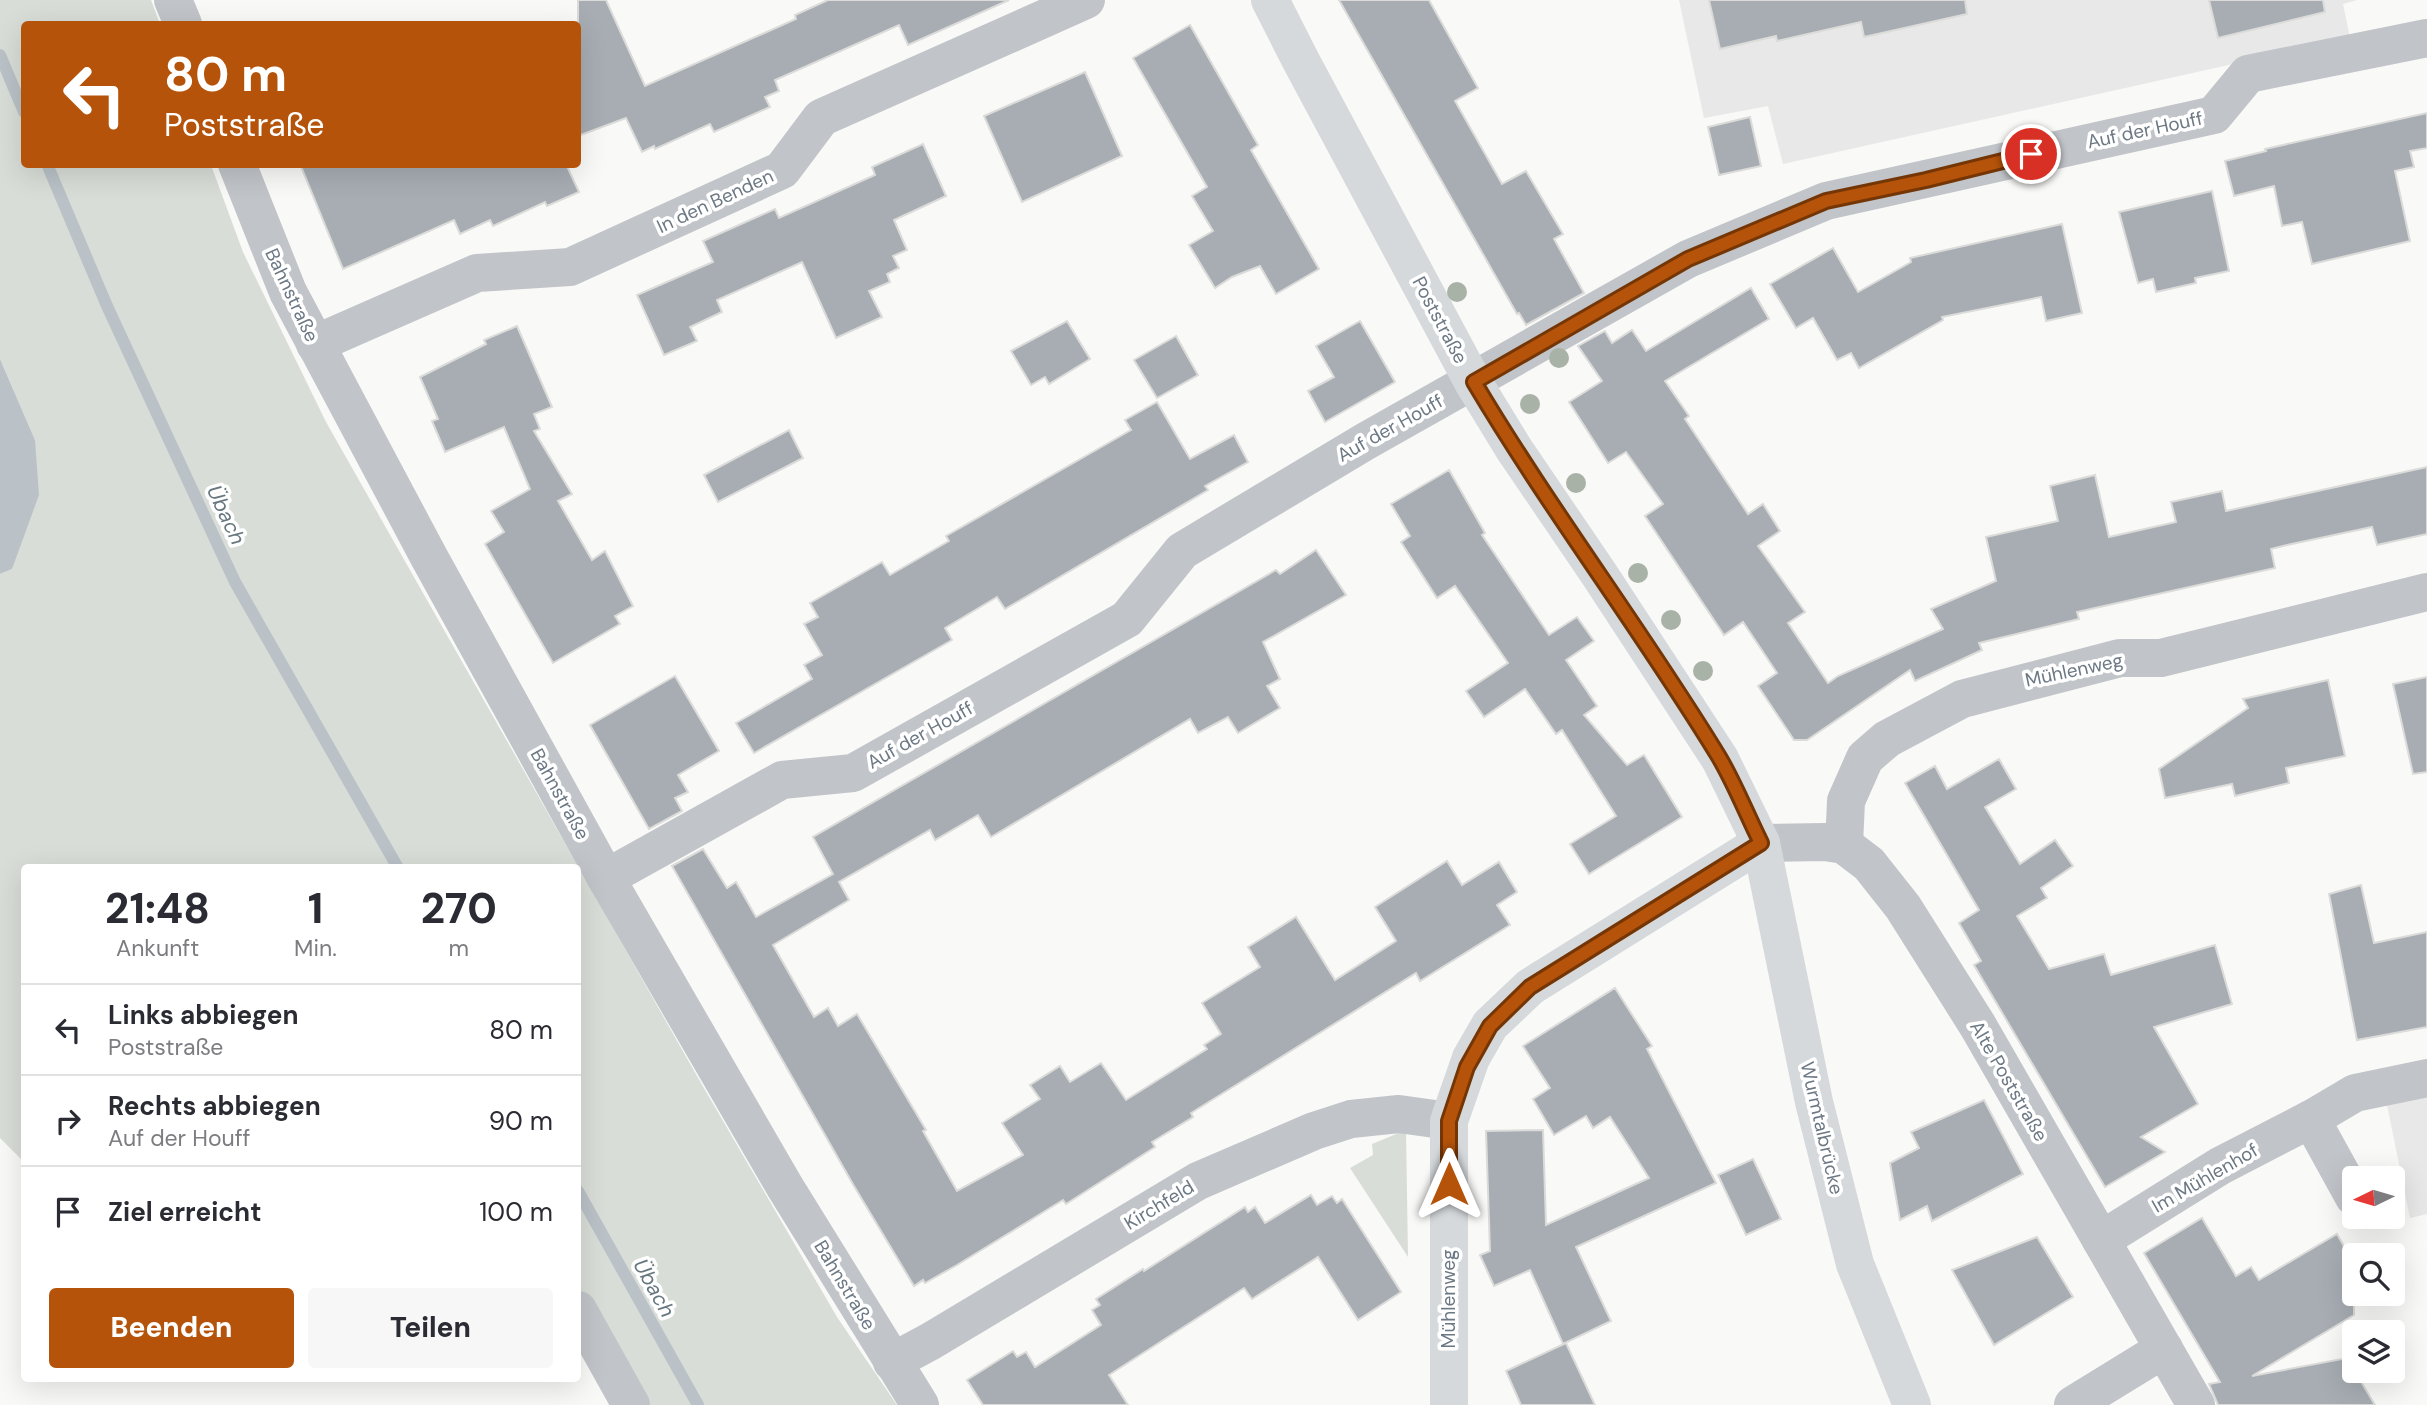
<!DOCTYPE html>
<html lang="de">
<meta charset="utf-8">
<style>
:root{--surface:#fff;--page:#f7f7f7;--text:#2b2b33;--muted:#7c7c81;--line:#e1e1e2;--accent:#b45309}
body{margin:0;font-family:"DM Sans",sans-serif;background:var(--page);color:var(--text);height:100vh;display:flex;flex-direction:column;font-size:26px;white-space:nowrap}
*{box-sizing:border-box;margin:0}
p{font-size:23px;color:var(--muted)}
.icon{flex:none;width:38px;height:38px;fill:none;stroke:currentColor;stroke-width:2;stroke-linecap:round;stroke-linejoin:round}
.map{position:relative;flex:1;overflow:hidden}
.panel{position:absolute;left:21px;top:864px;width:560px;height:518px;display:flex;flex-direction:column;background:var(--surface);border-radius:7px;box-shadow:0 7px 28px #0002}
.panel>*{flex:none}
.banner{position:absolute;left:21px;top:21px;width:560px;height:147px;border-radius:7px;box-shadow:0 7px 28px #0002;background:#b45309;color:#fff;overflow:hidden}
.needle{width:46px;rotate:265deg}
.tools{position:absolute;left:2342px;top:1166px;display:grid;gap:14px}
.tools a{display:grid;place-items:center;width:63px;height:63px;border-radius:7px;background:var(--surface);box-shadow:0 7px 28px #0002;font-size:35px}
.pin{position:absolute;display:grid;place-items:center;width:60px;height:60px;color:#fff;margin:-30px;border:4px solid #fff;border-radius:50%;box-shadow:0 2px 7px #0007}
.me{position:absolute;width:77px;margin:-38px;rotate:0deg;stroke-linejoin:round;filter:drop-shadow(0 0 5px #0008)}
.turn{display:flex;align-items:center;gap:24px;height:147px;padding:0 28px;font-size:32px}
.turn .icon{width:91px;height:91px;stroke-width:2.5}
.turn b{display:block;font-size:49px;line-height:60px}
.eta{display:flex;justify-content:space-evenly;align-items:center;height:119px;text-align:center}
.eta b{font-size:42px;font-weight:800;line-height:49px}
.button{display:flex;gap:14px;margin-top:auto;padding:14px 28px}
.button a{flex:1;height:80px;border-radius:7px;background:var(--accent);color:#fff;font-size:28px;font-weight:800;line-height:80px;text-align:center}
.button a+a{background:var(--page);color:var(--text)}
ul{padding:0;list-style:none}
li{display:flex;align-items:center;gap:21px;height:91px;padding:0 28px;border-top:2px solid var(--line)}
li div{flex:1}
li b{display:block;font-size:26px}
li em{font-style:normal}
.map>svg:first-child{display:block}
.built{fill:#e7e8e7}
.green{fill:#d9ddd7}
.water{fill:#bac2c7}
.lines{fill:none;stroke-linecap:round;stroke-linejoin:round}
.stream{stroke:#bac2c7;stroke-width:12}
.building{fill:#a7adb3;stroke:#dbdbd9;stroke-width:2}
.minor{stroke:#c1c4c8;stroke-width:38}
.major{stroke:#d6d9dc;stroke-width:38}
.tree{fill:#a9b2a7}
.route-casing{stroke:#753606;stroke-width:18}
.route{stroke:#b45309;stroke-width:12}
.labels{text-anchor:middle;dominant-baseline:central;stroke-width:7;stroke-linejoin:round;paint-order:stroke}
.street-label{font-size:19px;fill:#6c7884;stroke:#fff}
.water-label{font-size:21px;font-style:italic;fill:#67777f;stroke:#fff}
</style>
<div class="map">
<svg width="2427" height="1405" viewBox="0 0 2427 1405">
<rect width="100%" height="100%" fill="#f9f9f7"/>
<g class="built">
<path d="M1679,0H2357L2343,4L2350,38L1783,164L1768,106L1704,118Z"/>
<path d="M2427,1097V1214L2410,1218L2387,1105Z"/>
</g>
<g class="green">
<path d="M0,0H151L160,24H24V164L211,165L243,252L326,422L701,1083L837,1317L897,1405H646L578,1289V868H24V1162L0,1138V574L12,569L35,440L0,359Z"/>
<path d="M1406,1130L1408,1257L1350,1168L1373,1155L1372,1144Z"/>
</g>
<path class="water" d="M0,359L35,440L39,495L12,569L0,574Z"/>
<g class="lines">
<g class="stream">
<path d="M0,55L24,112"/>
<path d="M47,164L107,306L235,582L398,868"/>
<path d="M578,1191L698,1405"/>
</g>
</g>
<g class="building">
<path d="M578,0H606L645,86L796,19L795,15L828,0H1009L908,45L899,25L775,80L779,91L765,97L770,107L714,132L710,124L655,149L654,146L642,152L626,118L578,136Z"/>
<path d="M1339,0H1429L1478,88L1455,101L1502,184L1526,171L1563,234L1554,239L1584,293L1526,325L1519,313L1517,314Z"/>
<path d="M1709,0H1965L1967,14L1864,37L1861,22L1777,41L1776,36L1720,49Z"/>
<path d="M2209,0H2323L2325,12L2218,38Z"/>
<path d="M1190,25L1258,145L1251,150L1319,269L1276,294L1260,266L1232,277L1215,288L1189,245L1213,231L1192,196L1207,187L1133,58Z"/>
<path d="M1085,72L1122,156L1022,202L984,116Z"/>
<path d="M2427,113V148L2410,151L2414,167L2395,171L2410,241L2312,264L2302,222L2282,226L2274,186L2234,196L2225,161L2266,151L2265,149Z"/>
<path d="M1750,117L1761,166L1719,175L1708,127Z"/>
<path d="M923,144L946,196L894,220L907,250L893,256L899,268L887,274L890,282L869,291L882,317L836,338L802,262L717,300L722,312L690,327L697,341L664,355L637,295L713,262L703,241L775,209L779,218L875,175L872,167Z"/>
<path d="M300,164H566L579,192L547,206L545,202L493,226L490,220L460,234L454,220L343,269Z"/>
<path d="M2212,191L2229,271L2195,278L2196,283L2156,292L2153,279L2138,283L2119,212Z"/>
<path d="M2062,224L2082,313L2046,321L2041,297L1942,317L1943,320L1859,368L1851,353L1837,360L1813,318L1796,328L1770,284L1833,248L1858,292L1911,262L1910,258Z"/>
<path d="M1751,288L1769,319L1665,381L1689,416L1685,419L1748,514L1763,504L1780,531L1758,546L1805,612L1788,623L1828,683L1838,676L1943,629L1931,609L1996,581L1986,537L2058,521L2050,486L2095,475L2109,537L2176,522L2171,502L2222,491L2226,511L2427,467V534L2377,545L2372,527L2287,545L2271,549L2275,568L2077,612L2079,619L1979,643L1982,650L1915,681L1910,670L1807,740H1794L1758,686L1777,673L1743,622L1724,635L1645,516L1663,504L1626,452L1608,463L1569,402L1602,381L1578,346L1605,331L1612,343L1632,330L1646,351Z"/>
<path d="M1067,321L1090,359L1049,384L1045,377L1031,385L1011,351Z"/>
<path d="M1360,321L1395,382L1325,422L1308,391L1334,377L1316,346Z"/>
<path d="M517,326L552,407L534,414L540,429L534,431L572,494L558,501L592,560L605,551L633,606L615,616L620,624L553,663L485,544L504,532L491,511L530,489L504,427L445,452L432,421L438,419L420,377L486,344L484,340Z"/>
<path d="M1176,336L1198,375L1157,398L1134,360Z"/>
<path d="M1157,402L1190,459L1234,435L1248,462L1205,486L1208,490L1005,609L997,597L945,628L952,640L754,753L736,723L812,679L804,665L822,655L804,624L818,617L810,603L882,562L890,575L949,541L946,536L1131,430L1125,420Z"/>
<path d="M789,430L803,458L718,502L704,475Z"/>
<path d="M1449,470L1485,533L1482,535L1549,635L1577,617L1594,641L1566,660L1597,706L1584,715L1627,765L1644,755L1682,817L1589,874L1570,844L1616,816L1562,730L1556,734L1525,689L1484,717L1466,691L1508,663L1455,586L1437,598L1401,542L1410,536L1391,504Z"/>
<path d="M1316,550L1346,595L1263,642L1280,679L1267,686L1280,708L1238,733L1228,717L1198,733L1190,719L991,837L978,815L935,840L930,830L839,882L849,900L773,945L814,1017L828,1008L838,1026L857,1014L926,1130L923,1131L957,1191L1023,1155L1002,1123L1040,1099L1030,1085L1060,1066L1070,1082L1101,1063L1126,1100L1207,1049L1204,1045L1221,1034L1202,1003L1260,967L1248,947L1296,917L1335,980L1396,941L1375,907L1447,861L1462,885L1499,862L1517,892L1497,905L1510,925L1420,981L1416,973L1191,1113L1193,1117L1152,1142L1155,1147L1066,1204L1063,1200L957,1265L925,1283L923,1280L914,1286L854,1186L672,866L703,849L727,888L736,882L756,917L833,874L813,837L1276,570L1280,574Z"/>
<path d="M675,676L719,751L678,775L688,792L675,798L682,811L649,829L590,725Z"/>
<path d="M2427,677V772L2413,774L2393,684Z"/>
<path d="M2328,680L2345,756L2286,768L2289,783L2235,796L2232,784L2165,798L2159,769L2248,708L2243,699Z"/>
<path d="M1999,759L2016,789L1985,807L2020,864L2055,840L2073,866L2041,888L2047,898L2017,916L2049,969L2104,954L2111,975L2215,945L2232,1004L2154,1027L2198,1104L2141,1137L2165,1152L2105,1187L1974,965L1981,961L1959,923L1979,910L1905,783L1935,766L1947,789Z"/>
<path d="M2361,885L2374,943L2427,932V1027L2357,1040L2329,894Z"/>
<path d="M1615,988L1652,1046L1647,1049L1716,1183L1576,1247L1611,1321L1563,1344L1530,1270L1494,1286L1480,1255L1490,1251L1486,1131L1543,1130L1546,1225L1649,1178L1610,1117L1593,1128L1586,1116L1554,1135L1533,1099L1550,1088L1523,1046Z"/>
<path d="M1984,1100L2023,1174L1932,1221L1927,1206L1900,1220L1890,1163L1919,1148L1911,1132Z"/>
<path d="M1753,1159L1781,1219L1746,1235L1718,1175Z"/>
<path d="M1311,1195L1317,1205L1332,1196L1337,1203L1342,1199L1401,1292L1358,1320L1318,1257L1252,1299L1244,1288L1109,1375L1128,1405H983L967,1380L1013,1351L1017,1357L1026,1352L1035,1367L1101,1325L1092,1310L1100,1305L1096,1299L1143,1269L1144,1271L1245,1207L1248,1212L1255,1207L1265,1223Z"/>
<path d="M2202,1218L2236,1276L2251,1267L2259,1280L2337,1234L2354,1264V1315L2252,1376L2347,1358L2375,1405H2218L2209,1384L2220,1382L2144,1253Z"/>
<path d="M2037,1237L2073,1297L1994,1345L1952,1270Z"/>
<path d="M1566,1343L1595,1405H1521L1506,1371Z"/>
</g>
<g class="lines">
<g class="minor">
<path d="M173,0L183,24"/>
<path d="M237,164L288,292L429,557L606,878L785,1187L920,1405"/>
<path d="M315,344L477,273L570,267L782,170L821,118L825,116L1086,0"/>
<path d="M1761,843L1825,842L1844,845L1869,864L1903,907L1978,1026L2196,1405"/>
<path d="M1844,845L1846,801L1865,758L1887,739L1962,699L2120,658H2161L2427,592"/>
<path d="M606,878L782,780L853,773L1127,619L1182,551L1366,441L1688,259L1826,201L2214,115L2248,74L2427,38"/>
<path d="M2311,1119L2354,1197"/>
<path d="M2101,1240L2220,1166L2311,1119L2355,1093L2427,1078"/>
<path d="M578,1310L631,1405"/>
<path d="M892,1362L931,1341L1198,1181L1314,1131L1351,1119L1399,1114L1449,1121"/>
<path d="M2073,1405L2164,1349"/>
</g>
<g class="major">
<path d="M1270,0L1301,61L1473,382L1514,449L1599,574L1720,759L1761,843L1814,1102L1855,1264L1912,1405"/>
<path d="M1449,1405V1121L1471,1058L1490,1025L1530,987L1761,843"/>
</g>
</g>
<g class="tree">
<circle cx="1457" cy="292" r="10"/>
<circle cx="1559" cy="358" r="10"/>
<circle cx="1530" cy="404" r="10"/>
<circle cx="1576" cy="483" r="10"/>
<circle cx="1638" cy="573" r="10"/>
<circle cx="1671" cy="620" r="10"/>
<circle cx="1703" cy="671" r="10"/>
</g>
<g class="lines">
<g class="route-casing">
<path id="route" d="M1449,1184V1121L1467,1067L1490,1026L1530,987L1761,843C1747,815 1735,784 1719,757C1641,629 1550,510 1474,382L1688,259L1826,201L1926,180L2031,154"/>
</g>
<use href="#route" class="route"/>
</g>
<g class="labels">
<g class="street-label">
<text transform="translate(2145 130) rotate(-12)">Auf der Houff</text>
<text transform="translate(715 201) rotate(-25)">In den Benden</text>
<text transform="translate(292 295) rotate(65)">Bahnstraße</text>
<text transform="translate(1440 320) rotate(62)">Poststraße</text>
<text transform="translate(1390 428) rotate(-29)">Auf der Houff</text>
<text transform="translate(2074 670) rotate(-12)">Mühlenweg</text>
<text transform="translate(920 735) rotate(-29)">Auf der Houff</text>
<text transform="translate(560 794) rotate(61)">Bahnstraße</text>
<text transform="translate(2009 1081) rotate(60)">Alte Poststraße</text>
<text transform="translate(1822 1128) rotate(77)">Wurmtalbrücke</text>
<text transform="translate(2205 1178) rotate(-30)">Im Mühlenhof</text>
<text transform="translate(1159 1205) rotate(-31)">Kirchfeld</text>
<text transform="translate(845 1285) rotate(59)">Bahnstraße</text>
<text transform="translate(1448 1299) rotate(-90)">Mühlenweg</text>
</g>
<g class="water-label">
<text transform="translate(226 515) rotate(65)">Übach</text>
<text transform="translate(654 1288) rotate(61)">Übach</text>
</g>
</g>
</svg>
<div class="tools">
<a><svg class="needle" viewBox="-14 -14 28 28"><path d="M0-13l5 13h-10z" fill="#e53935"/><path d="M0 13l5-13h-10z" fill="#7c7c81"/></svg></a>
<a><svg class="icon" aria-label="search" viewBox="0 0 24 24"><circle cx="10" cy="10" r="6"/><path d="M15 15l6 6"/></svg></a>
<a><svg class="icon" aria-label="layers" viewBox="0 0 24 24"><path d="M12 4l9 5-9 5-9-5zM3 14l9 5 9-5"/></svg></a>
</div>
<div class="pin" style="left:2031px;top:154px;background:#d93025"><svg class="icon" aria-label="arrive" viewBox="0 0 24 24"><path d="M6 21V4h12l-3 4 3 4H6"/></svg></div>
<svg class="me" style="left:1449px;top:1184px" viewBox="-20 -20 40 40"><path d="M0-17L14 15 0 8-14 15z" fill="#b45309" stroke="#fff" stroke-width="4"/></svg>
<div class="banner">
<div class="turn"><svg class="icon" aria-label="left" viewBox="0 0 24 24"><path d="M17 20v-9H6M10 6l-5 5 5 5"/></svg><div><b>80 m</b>Poststraße</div></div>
</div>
<section class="panel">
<div class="eta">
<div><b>21:48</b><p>Ankunft</p></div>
<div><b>1</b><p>Min.</p></div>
<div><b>270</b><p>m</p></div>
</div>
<ul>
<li><svg class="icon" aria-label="left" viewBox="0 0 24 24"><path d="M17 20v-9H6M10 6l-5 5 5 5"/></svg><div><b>Links abbiegen</b><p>Poststraße</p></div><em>80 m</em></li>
<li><svg class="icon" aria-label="right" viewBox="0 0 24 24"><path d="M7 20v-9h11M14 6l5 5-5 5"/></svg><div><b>Rechts abbiegen</b><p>Auf der Houff</p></div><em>90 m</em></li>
<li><svg class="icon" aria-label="arrive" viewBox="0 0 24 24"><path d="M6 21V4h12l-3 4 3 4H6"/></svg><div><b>Ziel erreicht</b></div><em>100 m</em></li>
</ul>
<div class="button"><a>Beenden</a><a>Teilen</a></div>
</section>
</div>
